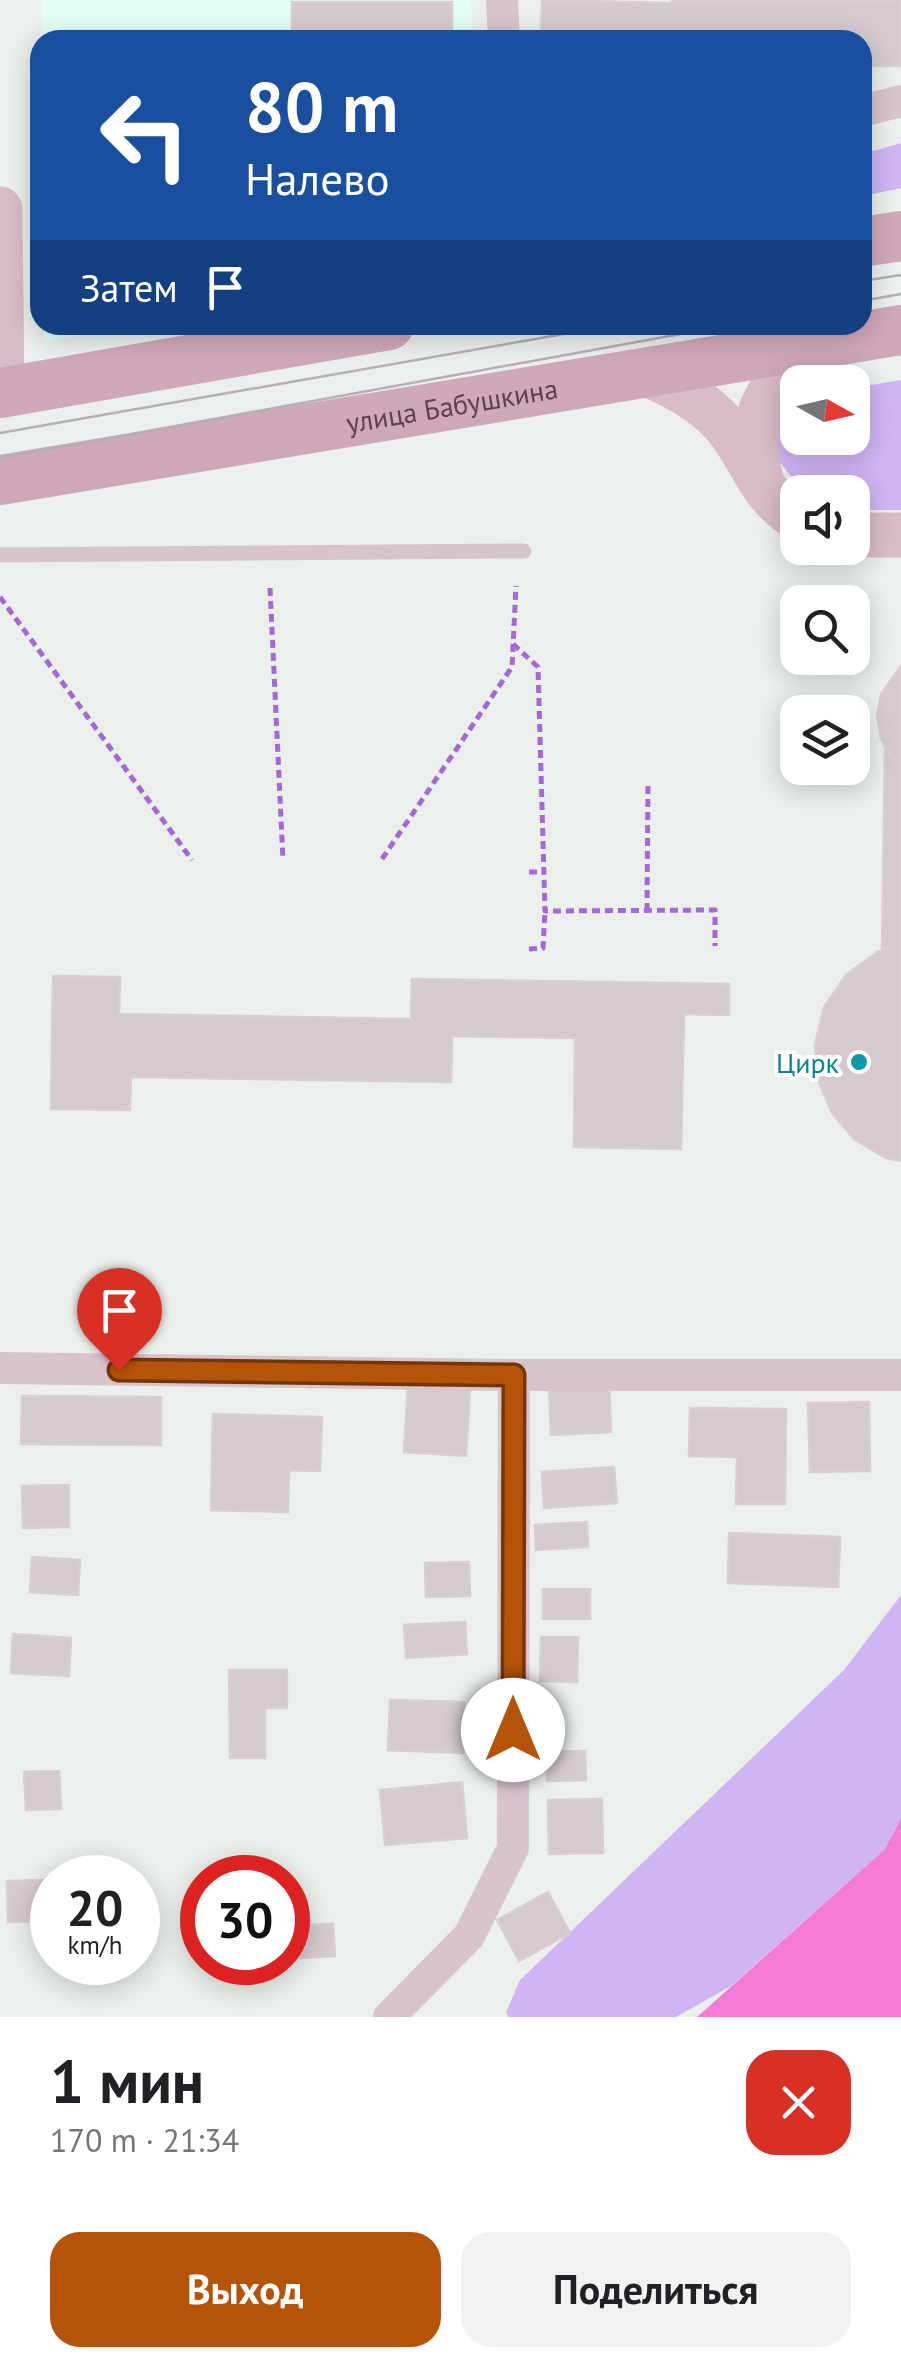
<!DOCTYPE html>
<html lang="ru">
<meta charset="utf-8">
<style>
:root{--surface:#fff;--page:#f2f2f2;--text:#202124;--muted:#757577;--accent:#b45309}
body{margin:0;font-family:"PT Sans",sans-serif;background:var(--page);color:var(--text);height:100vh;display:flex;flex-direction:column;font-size:38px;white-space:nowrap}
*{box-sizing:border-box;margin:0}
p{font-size:32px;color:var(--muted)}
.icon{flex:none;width:55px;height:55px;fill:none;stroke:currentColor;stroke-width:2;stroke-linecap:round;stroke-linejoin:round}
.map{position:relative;height:2017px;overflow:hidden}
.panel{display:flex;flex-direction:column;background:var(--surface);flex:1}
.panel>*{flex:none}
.banner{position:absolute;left:30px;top:30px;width:842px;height:305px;border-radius:30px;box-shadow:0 5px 25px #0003;background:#1a4fa0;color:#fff;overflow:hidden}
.needle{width:65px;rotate:98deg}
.controls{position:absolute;left:780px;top:365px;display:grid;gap:20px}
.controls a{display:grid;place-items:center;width:90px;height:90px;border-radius:20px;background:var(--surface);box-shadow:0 5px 25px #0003;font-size:50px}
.speed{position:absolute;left:30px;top:1855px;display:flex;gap:20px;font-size:50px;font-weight:700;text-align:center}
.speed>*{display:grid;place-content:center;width:130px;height:130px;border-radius:50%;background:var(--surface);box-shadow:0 5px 25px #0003;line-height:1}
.speed small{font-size:25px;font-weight:400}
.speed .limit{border:15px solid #d22;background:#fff;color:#111}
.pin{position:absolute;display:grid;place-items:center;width:85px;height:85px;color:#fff;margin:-102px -42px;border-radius:50% 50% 50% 0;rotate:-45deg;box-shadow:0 0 10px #0007}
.pin .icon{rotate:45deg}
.me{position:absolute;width:110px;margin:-55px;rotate:0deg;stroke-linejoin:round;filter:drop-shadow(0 0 8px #0008)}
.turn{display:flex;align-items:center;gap:35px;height:210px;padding:0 50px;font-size:45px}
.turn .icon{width:130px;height:130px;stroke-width:2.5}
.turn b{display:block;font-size:70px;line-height:85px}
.then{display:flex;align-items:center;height:95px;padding:0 50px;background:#0003;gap:20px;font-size:38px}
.round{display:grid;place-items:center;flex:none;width:105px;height:105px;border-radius:30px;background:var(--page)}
.headline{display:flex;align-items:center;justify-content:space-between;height:170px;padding:0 50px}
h1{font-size:60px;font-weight:700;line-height:75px}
.action{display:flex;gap:20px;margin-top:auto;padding:20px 50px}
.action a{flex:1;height:115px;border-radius:30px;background:var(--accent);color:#fff;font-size:40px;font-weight:700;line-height:115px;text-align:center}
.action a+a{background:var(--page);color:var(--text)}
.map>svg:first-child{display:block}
.commercial{fill:#e2fef7}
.green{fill:#d0b4f4}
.water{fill:#f67bd6}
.building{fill:#d5cbce;stroke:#d9cfd2;stroke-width:2.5}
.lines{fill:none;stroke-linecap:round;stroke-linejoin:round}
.path{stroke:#a668d6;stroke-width:5;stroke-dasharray:8 5;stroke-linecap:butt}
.lane{stroke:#d9c4ce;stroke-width:15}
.street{stroke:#d9c4ce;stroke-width:32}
.secondary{stroke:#d8bcc8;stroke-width:45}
.primary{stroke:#cfa8ba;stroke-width:50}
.tram{stroke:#b8aeb1;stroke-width:2.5}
.route-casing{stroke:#753606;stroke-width:25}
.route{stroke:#b45309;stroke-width:18}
.culture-dot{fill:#0f9aa8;stroke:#fff;stroke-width:4}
.labels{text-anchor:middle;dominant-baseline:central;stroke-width:8;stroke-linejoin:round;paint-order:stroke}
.street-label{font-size:28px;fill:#5c434e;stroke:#fff}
.culture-label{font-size:28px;fill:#0d838f;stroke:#fff;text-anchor:end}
</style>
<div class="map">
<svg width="901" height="2017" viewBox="0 0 901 2017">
<rect width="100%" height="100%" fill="#ecf0ec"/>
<g class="commercial">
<path d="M41,0H471L473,40H42Z"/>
<path d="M44,325H138L44,342Z"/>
</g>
<g class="green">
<path d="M901,143V188L863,196V154Z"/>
<path d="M901,380V510H853L852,492C807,492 804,495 776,457L778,428L797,405L798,438H852L853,388Z"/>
<path d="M901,1595V1818L885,1849L731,1986L676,2017H509L506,2013L520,1980L844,1670Z"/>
</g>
<path class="water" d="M901,1818V2017H697L885,1849Z"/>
<g class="building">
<path d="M542,0L672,3V0H901V66H862V40H541Z"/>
<rect x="292" y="2" width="160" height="38"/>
<path d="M901,666V768L892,760L881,739L877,716L881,694Z"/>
<path d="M885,747L901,768V944L882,950Z"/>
<path d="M901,944V1161L886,1158L855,1140L832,1113L818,1080L815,1045L824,1007L846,975L877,952Z"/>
<path d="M53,976L120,977L119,1014L411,1019L412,979L729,984V1015L684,1014L681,1149L574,1147L575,1038L452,1036L451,1082L131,1077L130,1110L51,1109Z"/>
<path d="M609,1382L611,1432L551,1435L549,1385Z"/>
<path d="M408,1384L470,1388L466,1456L404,1452Z"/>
<path d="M22,1396L161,1397V1445L21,1444Z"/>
<path d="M869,1402L870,1471L810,1472L808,1403Z"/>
<path d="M690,1408L786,1409L785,1504H736L737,1457L689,1456Z"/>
<path d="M213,1414L322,1417L320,1471L289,1470L288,1512L211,1510Z"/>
<path d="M614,1467L617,1503L544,1508L542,1472Z"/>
<path d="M69,1485V1527L23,1528L22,1486Z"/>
<path d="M587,1522L588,1547L536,1550L535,1525Z"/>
<path d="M729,1533L840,1537L838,1587L728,1583Z"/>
<path d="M32,1557L80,1560L78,1595L30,1592Z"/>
<path d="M469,1562L470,1596L426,1597L425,1563Z"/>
<rect x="543" y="1589" width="47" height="30"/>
<path d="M465,1622L467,1654L406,1658L404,1625Z"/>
<path d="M13,1634L71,1638L69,1676L11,1673Z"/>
<path d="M541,1637H578L577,1682L540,1681Z"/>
<path d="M229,1670H287V1708H265V1758H230Z"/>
<path d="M390,1700L464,1702L463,1753L388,1750Z"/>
<path d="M585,1751L586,1780L547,1781V1752Z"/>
<path d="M59,1771L61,1809L26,1810L24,1772Z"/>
<path d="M462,1782L467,1838L385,1845L380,1790Z"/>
<path d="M602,1799L603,1853L549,1854L548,1800Z"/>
<path d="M52,1880V1921L8,1922L7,1881Z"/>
<path d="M548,1892L570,1933L519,1961L497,1920Z"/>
<path d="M333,1924L335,1956L288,1959V1926Z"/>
</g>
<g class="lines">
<g class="path">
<path d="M270,588L283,860"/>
<path d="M0,597L192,860"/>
<path d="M513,644L538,667L545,911L715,910V946"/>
<path d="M382,859L512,667L516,586"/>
<path d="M529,872H543"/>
<path d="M647,911L648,781"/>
<path d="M529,949L543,948L545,911"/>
</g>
<path class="lane" d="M0,555L524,551"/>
<g class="street">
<path d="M502,0L504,40"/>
<path d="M862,111L901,101"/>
<path d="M0,1368L514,1375H901"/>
<path d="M389,2017L469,1936L513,1848L514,1375"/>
</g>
<g class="secondary">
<path d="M0,209L2,393"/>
<path d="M641,372C673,385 703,400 726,427C753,460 757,493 798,519"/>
<path d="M761,480C745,413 766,394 807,346"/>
<path d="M852,535H901"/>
</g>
<g class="primary">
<path d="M862,242L901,236"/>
<path d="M0,393L389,325"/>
<path id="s1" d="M0,480L901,330"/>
</g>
<g class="tram">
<path d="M862,281L901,275"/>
<path d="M862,301L901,294"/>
<path d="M0,433L615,325"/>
<path d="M0,458L730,325"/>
</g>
</g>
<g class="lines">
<g class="route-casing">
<path id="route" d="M119,1370L514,1375L513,1730"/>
</g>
<use href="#route" class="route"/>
</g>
<circle class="culture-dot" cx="859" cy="1062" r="10"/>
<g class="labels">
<g class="street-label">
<text stroke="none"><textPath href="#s1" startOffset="458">улица Бабушкина</textPath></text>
</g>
<g class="culture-label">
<text x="839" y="1062">Цирк</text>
</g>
</g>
</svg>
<div class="controls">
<a><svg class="needle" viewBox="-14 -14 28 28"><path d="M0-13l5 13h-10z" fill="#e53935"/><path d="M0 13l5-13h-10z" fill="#757577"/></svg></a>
<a><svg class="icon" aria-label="sound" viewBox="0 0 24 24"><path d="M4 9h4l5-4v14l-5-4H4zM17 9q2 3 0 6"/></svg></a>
<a><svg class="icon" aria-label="search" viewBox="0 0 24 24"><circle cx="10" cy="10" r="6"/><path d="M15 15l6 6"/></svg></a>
<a><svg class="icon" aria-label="layers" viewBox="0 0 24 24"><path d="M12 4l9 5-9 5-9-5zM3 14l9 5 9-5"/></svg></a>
</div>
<div class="speed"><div>20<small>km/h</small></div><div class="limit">30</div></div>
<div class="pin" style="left:119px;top:1370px;background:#d93025"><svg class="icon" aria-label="arrive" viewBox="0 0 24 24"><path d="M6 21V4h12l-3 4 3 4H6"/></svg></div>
<svg class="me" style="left:513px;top:1730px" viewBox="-20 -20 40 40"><circle r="19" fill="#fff"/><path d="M0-13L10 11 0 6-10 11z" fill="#b45309"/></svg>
<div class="banner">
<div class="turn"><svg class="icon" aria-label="left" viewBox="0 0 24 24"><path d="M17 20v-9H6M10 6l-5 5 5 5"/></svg><div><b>80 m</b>Налево</div></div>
<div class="then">Затем<svg class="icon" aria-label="arrive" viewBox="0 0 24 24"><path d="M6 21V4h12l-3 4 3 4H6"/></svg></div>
</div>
</div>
<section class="panel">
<div class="headline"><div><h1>1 мин</h1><p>170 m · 21:34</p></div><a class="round" style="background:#d93025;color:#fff"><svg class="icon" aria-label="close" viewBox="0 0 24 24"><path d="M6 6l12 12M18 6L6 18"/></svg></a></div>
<div class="action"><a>Выход</a><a>Поделиться</a></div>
</section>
